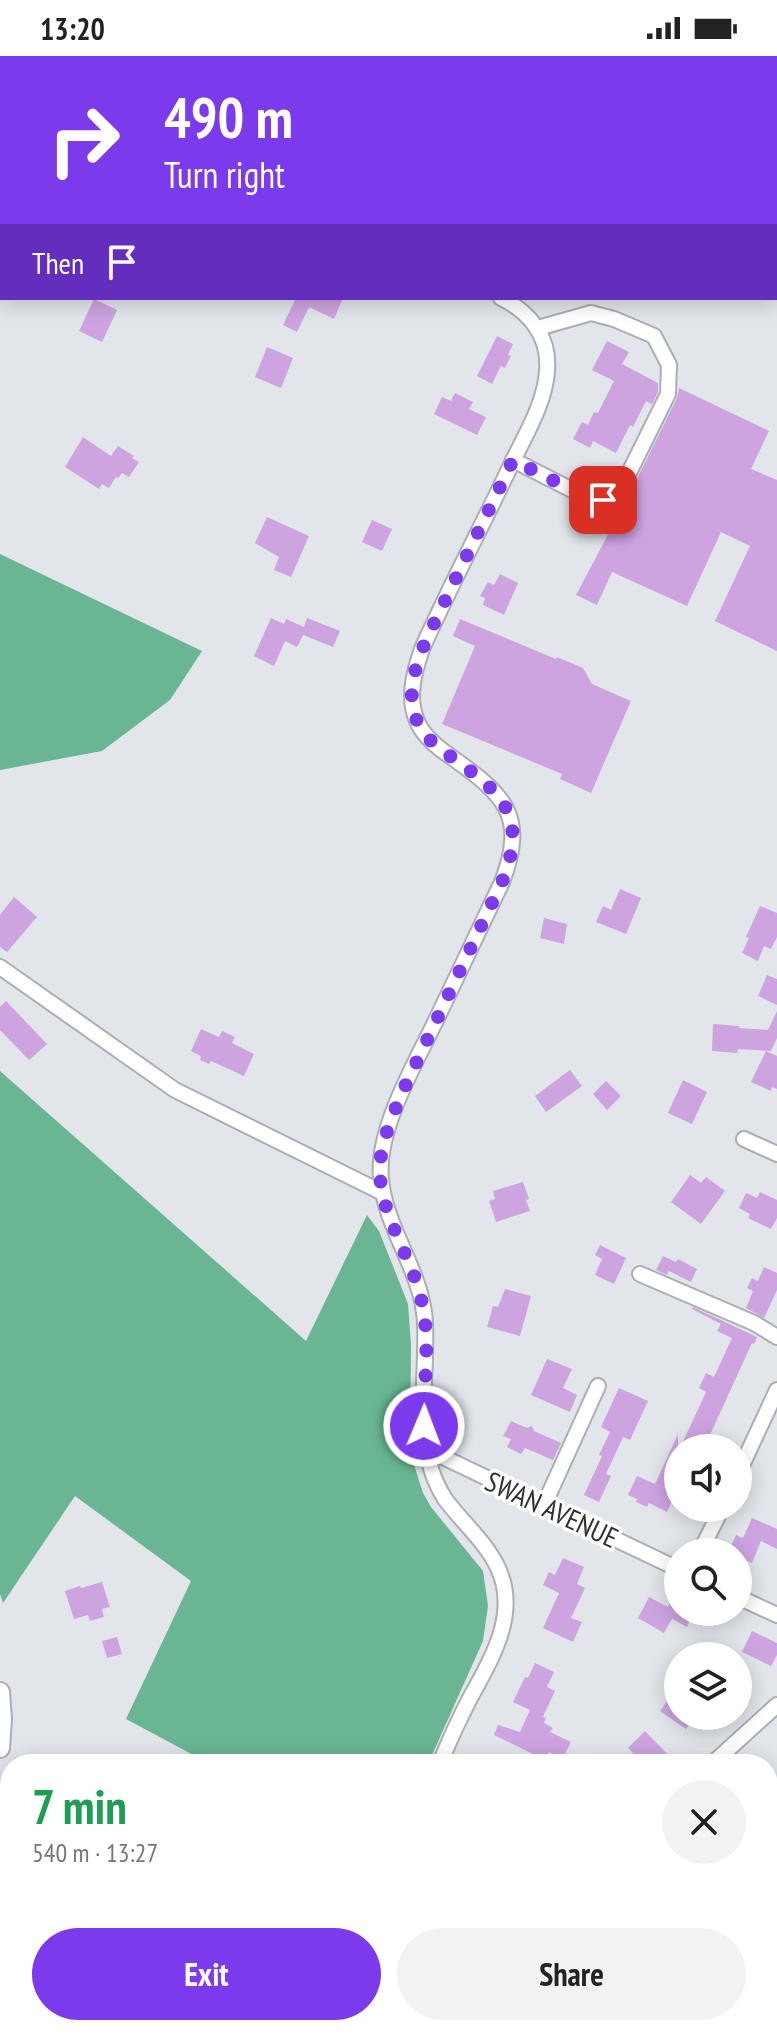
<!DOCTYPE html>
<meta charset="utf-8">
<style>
:root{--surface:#fff;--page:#f2f2f2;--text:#222;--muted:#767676;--accent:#7c3aed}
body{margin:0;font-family:"PT Sans Narrow",sans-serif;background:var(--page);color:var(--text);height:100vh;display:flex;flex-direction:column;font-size:30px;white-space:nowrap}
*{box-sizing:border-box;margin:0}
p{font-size:26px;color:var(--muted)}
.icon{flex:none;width:44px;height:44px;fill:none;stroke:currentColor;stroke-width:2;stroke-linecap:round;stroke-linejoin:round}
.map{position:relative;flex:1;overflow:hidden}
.details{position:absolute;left:0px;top:1698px;width:778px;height:282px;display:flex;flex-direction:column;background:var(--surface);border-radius:32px 32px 0 0;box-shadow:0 4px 20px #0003}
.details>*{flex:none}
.guide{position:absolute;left:0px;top:0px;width:778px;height:244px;box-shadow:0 4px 20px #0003;background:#7c3aed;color:#fff;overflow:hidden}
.fabs{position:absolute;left:664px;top:1378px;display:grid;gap:16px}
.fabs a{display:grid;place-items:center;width:88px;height:88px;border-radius:50%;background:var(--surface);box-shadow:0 4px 20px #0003;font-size:40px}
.pin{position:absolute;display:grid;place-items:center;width:68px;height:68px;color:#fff;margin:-34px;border-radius:16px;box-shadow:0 4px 12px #0006}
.me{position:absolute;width:88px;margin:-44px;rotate:1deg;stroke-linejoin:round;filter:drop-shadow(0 0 6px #0008)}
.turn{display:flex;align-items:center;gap:28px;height:168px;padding:0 32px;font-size:36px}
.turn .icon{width:104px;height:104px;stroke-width:2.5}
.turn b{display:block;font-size:56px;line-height:68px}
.then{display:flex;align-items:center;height:76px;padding:0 32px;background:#0003;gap:16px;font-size:30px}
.round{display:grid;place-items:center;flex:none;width:84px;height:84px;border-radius:42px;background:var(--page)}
.headline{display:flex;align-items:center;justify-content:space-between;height:136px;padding:0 32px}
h1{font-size:48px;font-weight:700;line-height:60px;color:#1e9e55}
.primary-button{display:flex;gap:16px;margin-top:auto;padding:16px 32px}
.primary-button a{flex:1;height:92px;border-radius:48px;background:var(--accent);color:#fff;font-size:32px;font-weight:700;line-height:92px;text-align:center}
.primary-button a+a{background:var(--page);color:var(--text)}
.status{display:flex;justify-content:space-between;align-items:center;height:56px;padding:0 40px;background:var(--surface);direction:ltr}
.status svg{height:22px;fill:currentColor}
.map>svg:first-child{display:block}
.forest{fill:#6ab692}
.water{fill:#56a9c9;stroke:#4b859c;stroke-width:2}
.building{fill:#cda4e0}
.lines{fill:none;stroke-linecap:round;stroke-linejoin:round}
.minor-casing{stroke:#abaeb3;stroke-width:18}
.major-casing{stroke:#abaeb3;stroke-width:22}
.minor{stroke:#fff;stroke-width:14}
.major{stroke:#fff;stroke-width:18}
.route{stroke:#7c3aed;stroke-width:14;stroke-dasharray:0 25.2}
.labels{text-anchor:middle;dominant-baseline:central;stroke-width:7;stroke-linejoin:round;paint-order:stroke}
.street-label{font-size:28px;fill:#313234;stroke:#fff}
</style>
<div class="status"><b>13:20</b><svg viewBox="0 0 49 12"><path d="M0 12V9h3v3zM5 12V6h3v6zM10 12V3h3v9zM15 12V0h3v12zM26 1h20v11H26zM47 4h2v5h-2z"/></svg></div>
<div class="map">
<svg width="777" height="1979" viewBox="0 0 777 1979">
<rect width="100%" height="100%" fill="#e2e6eb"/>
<g class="forest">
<path d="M0,498L202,595L170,644L102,695L0,714Z"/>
<path d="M0,1015L306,1285L367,1159L379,1175L408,1248L411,1289L410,1396L423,1437L431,1451L483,1515L488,1550L483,1585L428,1708H210L126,1663L191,1525L75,1440L3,1547L0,1538Z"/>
</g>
<path class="water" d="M777,1732V1842L776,1843L768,1839V1751Z"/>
<g class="building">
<path d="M289,242H343L334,263L309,251L297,276L283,269L295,244Z"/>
<path d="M94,243L117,254L102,286L79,275Z"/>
<path d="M497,280L513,288L508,299L511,300L505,312L501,310L492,328L477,320Z"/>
<path d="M607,285L629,296L622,308L658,327V336L652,348L646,345L633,371L630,369L616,397L593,385L590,392L573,383L582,366L588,369L594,356L598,357L614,325L592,314Z"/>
<path d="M267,291L293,302L281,332L255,321Z"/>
<path d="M679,332L769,375L751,413L777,424V595L715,565L750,490L721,476L687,550L612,516L597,549L576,539L629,439L677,342Z"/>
<path d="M455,337L473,346L469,353L486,361L477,379L434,358L442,341L451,345Z"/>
<path d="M83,381L111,400L118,390L134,400L132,402L139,406L129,421L122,417L118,422L116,421L109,432L102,428L99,433L65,411Z"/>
<path d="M267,461L309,480L291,521L274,514L279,501L255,487Z"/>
<path d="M372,464L392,473L382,495L362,486Z"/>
<path d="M500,518L518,527L504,559L483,549L485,542L480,540L488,526L494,529Z"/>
<path d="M271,562L284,568L286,563L304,571L307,562L340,575L333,591L303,579L297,591L285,585L274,610L254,600Z"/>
<path d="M460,563L556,603L557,601L583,612L592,628L631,645L591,737L560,723L562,718L442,668L475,590L453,580Z"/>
<path d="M620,833L641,842L626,878L596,866L603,850L611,854Z"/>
<path d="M14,841L37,861L7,896L0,891V859Z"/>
<path d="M760,850L777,857V881L771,893L764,890L758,905L742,897L749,882L746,881Z"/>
<path d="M544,862L567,868L564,888L540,882Z"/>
<path d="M767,919L777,923V949L758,940Z"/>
<path d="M6,945L47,988L29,1004L0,974V951Z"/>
<path d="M777,955V982L771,995L738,993L737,997L712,995L713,968L739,970V972L768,974Z"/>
<path d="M201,973L219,981L222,975L235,981L232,987L254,998L244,1020L211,1005L209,1008L200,1004L201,1000L191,995Z"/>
<path d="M766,995L777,1000V1033L772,1031L771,1035L751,1026Z"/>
<path d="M570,1014L582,1030L546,1056L535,1040Z"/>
<path d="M683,1024L707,1036L692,1068L668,1057Z"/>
<path d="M606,1025L621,1040L607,1054L593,1038Z"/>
<path d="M690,1119L701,1127L706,1121L725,1135L701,1168L671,1146Z"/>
<path d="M523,1126L529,1143L526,1144L530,1155L496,1166L489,1145L495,1143L493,1135Z"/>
<path d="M760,1136L777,1144V1162L771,1173L748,1162L750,1158L739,1152L746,1137L757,1142Z"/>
<path d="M600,1189L626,1202L614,1228L595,1219L602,1203L595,1199Z"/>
<path d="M663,1200L676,1206L678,1203L697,1213L691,1226L669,1215L667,1219L656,1214Z"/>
<path d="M764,1211L777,1217V1234L764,1262L746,1252L753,1235L747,1232L752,1222L758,1225Z"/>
<path d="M505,1233L531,1240L520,1280L487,1271L493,1250L498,1251Z"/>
<path d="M693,1251L757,1281L754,1288L752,1287L704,1392H680L706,1336L699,1332L706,1317L714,1321L732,1282L717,1275L721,1268L692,1253Z"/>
<path d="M547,1303L572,1313L563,1332L577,1339L570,1356L531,1339Z"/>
<path d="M619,1332L648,1345L630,1384L623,1381L606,1418L611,1420L599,1446L584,1439L602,1400L599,1399L610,1376L601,1371Z"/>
<path d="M511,1365L527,1372L532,1370L534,1375L561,1387L553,1404L525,1392L521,1398L507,1391L511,1383L503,1380Z"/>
<path d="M678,1378V1424L672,1436L675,1438L667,1456L649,1447L647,1451L636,1446L637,1443L628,1439L637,1420L655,1428Z"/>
<path d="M752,1462L777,1473V1493L761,1485L752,1507L738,1501V1496L729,1494L736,1479L743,1482Z"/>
<path d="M563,1502L584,1511L577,1528L585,1532L571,1562L582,1566L573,1586L543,1572L559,1537L543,1529L549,1516L555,1519Z"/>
<path d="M102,1526L110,1551L102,1553L104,1561L90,1565L88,1559L74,1563L65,1535L80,1530L81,1532Z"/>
<path d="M678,1526V1556H693L687,1571L672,1563L664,1577L638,1562L649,1541L668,1551Z"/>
<path d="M752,1575L777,1587V1599L771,1610L742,1596Z"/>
<path d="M117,1581L122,1598L107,1602L102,1585Z"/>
<path d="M535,1607L554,1616L547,1631L555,1635L543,1661L546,1662L544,1667L553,1672L550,1676L571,1686L562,1704L549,1696L545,1704L494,1679L498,1669L520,1676L530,1654L513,1646L525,1621L528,1622Z"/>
<path d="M678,1630V1660H695L686,1673L660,1655Z"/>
<path d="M645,1675L671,1702L664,1708H644L628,1692Z"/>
</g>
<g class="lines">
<g class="minor-casing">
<g id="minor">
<path d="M386,2L387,0"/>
<path d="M0,7H2"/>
<path d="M513,404L578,437L603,444L620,435L668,338L669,309L654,280L614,263L591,257L538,272"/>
<path d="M0,911L175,1034L383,1137"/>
<path d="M744,1083L777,1098"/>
<path d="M640,1218L754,1267L777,1281"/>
<path d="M425,1395L443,1401L678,1513"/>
<path d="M738,1418L777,1334"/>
<path d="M544,1449L598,1330"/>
<path d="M700,1496L722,1452"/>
<path d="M738,1541L777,1559"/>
<path d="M440,1708C448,1687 458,1666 468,1646C490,1605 520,1559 498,1512C486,1486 462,1466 445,1443C411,1390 428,1326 425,1266C422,1214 385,1173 381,1122C376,1072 418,1003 439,958C460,914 481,870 502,826C528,758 503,738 450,700C437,691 423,680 417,665C407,642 414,616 422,593C449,532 481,472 510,411C524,381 545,348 547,315C550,281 530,256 501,242"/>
<path d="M712,1708L777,1649"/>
<path d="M283,1970L291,1979"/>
<path d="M657,1970L677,1979"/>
<path d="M218,1979L224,1970"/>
<path d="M411,1979L421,1970"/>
<path d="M634,1979L638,1970"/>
</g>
</g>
<g class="major-casing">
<path id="major" d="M0,1636L2,1663L0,1692"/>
</g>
<use href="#minor" class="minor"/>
<use href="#major" class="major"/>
</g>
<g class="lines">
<path class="route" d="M424,1370C423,1329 431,1287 422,1247C412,1197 373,1152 381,1100C384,1079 393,1060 400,1041L502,826C529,759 502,737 450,700C437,691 424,681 417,665C405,638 416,608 427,582L513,404L578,437L603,444"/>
</g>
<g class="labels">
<g class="street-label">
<text transform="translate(552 1453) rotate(25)">SWAN AVENUE</text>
</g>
</g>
</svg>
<div class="fabs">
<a><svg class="icon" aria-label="sound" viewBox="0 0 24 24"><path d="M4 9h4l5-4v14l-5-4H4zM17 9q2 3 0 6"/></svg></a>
<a><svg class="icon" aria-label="search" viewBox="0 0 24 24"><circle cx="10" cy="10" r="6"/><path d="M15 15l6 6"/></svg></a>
<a><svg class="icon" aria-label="layers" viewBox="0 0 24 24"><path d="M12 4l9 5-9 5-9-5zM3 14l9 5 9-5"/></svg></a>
</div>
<div class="pin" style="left:603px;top:444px;background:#d93025"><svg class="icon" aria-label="arrive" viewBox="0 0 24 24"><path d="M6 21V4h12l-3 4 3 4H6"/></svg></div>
<svg class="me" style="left:424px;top:1370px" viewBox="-20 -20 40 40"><circle r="17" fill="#7c3aed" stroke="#fff" stroke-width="3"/><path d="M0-11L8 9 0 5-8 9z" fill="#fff"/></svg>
<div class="guide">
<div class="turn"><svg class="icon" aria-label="right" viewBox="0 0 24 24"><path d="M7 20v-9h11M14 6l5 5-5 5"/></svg><div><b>490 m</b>Turn right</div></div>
<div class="then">Then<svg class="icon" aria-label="arrive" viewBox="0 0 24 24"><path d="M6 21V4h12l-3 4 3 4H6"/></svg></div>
</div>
<section class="details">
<div class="headline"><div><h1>7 min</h1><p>540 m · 13:27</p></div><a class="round"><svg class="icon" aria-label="close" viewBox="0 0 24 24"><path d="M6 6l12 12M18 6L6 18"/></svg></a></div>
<div class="primary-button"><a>Exit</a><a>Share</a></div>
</section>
</div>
